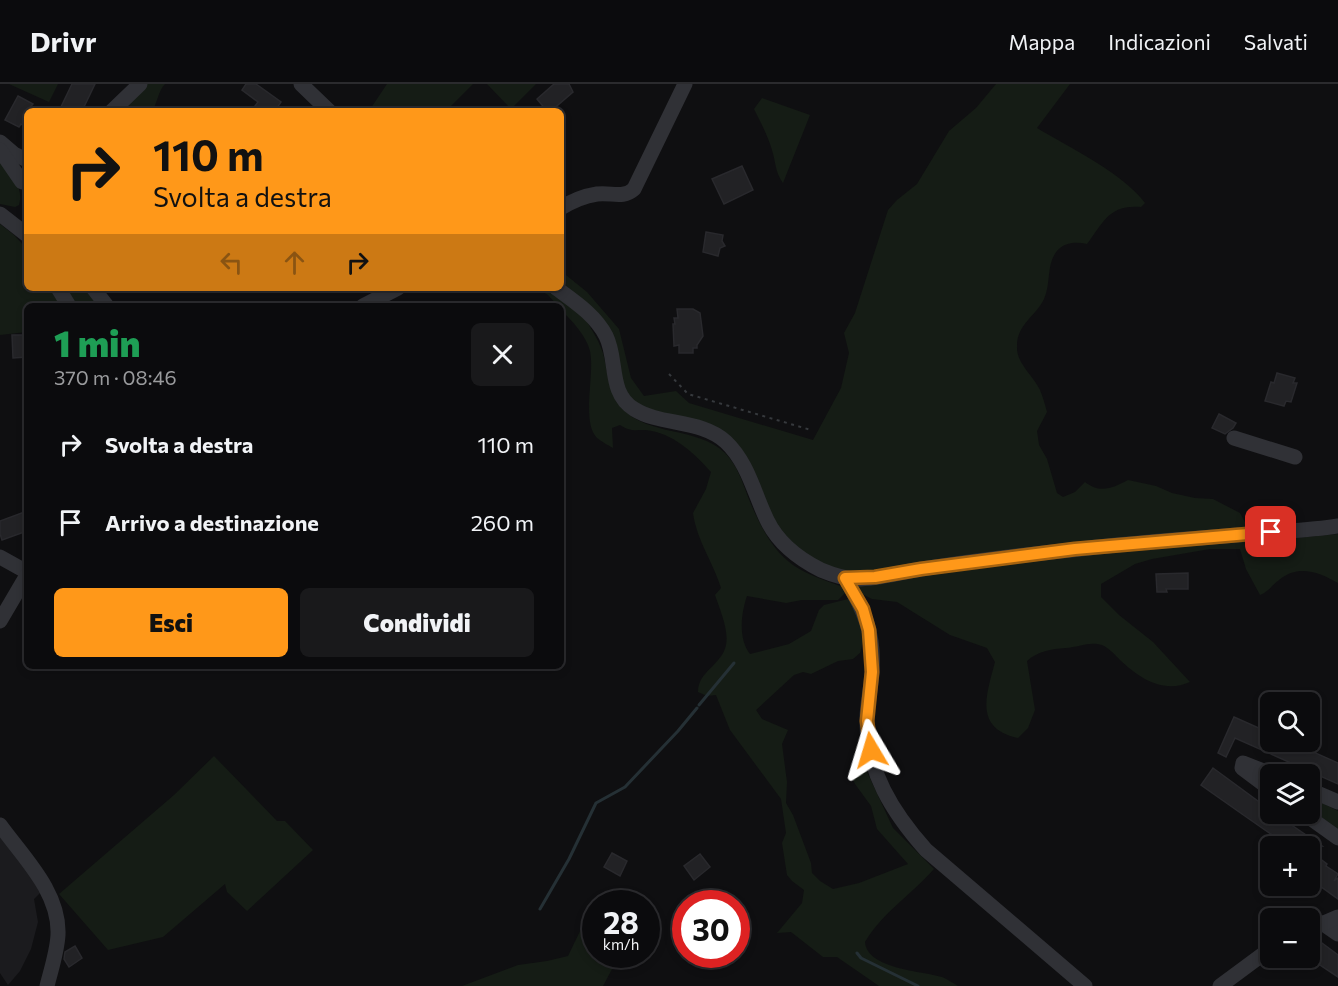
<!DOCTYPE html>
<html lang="it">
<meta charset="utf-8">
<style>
:root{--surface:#0b0b0d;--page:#19191b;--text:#f1f3f6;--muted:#9a9b9d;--line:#2b2b2e;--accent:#ff9819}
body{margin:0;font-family:Commissioner,sans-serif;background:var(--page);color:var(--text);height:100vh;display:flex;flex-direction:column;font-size:22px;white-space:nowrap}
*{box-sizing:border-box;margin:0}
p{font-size:20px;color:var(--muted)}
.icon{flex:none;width:33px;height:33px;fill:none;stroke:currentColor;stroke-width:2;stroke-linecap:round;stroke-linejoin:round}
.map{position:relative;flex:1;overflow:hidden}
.sheet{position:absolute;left:24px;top:219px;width:540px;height:366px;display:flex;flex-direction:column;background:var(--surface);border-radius:9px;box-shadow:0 3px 9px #0003,0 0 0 2px var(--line)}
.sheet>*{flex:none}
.hud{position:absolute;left:24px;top:24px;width:540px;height:183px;border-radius:9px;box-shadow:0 3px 9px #0003,0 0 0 2px var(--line);background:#ff9819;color:#111;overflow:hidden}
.buttons{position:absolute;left:1260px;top:608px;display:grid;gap:12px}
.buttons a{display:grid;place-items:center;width:60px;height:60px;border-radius:9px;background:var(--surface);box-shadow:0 3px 9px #0003,0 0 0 2px var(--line);font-size:30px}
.speed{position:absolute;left:582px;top:806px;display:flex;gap:12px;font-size:30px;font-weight:700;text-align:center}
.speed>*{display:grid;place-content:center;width:78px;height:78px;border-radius:50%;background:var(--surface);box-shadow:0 3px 9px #0003,0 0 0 2px var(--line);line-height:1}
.speed small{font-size:15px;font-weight:400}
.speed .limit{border:9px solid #d22;background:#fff;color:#111}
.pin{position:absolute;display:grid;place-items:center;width:51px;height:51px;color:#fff;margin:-26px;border-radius:12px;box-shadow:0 3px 9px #0006}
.me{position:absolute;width:66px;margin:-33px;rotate:353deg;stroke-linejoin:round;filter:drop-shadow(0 0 4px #0008)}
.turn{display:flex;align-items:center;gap:21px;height:126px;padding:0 30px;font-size:27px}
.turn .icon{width:78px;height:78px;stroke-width:2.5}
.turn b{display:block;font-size:42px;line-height:51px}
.lanes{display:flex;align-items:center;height:57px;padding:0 30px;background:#0003;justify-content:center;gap:30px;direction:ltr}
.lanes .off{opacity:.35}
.round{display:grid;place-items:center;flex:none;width:63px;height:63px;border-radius:9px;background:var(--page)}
.head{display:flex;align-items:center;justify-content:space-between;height:102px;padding:0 30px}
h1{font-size:36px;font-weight:800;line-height:45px;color:#1e9e55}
.button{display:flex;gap:12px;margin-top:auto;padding:12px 30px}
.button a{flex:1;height:69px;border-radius:9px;background:var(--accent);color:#111;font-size:24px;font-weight:800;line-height:69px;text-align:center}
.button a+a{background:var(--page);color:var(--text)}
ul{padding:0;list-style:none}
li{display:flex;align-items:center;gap:18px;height:78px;padding:0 30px}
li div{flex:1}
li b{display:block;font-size:22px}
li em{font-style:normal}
header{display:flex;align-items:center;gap:36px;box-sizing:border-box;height:84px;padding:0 30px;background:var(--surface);border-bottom:2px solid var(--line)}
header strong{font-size:28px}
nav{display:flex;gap:33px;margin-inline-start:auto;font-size:21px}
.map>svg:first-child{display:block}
.built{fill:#1b1b1e}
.green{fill:#151c15}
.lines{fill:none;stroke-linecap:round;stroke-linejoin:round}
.stream{stroke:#253035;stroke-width:3}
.building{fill:#222225;stroke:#29292d;stroke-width:1.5}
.path{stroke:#36393d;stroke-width:2;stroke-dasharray:3 4.5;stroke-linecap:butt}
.minor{stroke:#303136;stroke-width:15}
.route-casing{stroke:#a66310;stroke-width:15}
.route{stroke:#ff9819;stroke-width:10}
</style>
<header>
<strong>Drivr</strong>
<nav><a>Mappa</a><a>Indicazioni</a><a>Salvati</a></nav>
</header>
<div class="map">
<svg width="1338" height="902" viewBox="0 0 1338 902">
<rect width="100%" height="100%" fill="#0f0f11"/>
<path class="built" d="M0,749L43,806L34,815L38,838L31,865L20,887L8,901L0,889Z"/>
<g class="green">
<path d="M9,0H58L49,18Z"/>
<path d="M146,0H165C158,7 158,18 152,27H118Z"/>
<path d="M387,0H473L450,23L454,27H369Z"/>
<path d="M487,0H536L511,25Z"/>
<path d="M996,0H1070L1037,44C1069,63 1124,90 1145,119L1141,123C1109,120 1103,139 1087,160C1078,158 1067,158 1060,164C1045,177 1052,197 1044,215C1036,232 1017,240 1017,262C1016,279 1033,291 1040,306C1043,313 1045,321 1047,328L1037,347L1039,361L1047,375L1057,409L1063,413L1075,408L1085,398C1100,410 1113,404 1128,396L1156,402L1172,409L1195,414L1213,415L1240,429L1246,440L1256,452L1265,457L1338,450V499C1319,488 1298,480 1279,496C1272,501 1269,507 1260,511L1246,485L1240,465H1210L1152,475L1135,480L1101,500V513L1119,531L1153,558L1190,598C1163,610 1139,594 1120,576C1115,571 1109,564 1102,561C1090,557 1078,563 1066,564C1051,565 1038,567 1027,577L1035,626L1028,644L1018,654C974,644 986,612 995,578L987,564L950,551L897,518L872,515L856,507L787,458L775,440L742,370L635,322L628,316L616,274L581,229C589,241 598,254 603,269C608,288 608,308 622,324C648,353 697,342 725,369C737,381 742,397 748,413C758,437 771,466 793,481C807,491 827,497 843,503L847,507L838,516H802L786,519L747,512C741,529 738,555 750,570L789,560L811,547L819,526L824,521L852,514L864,554L860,569L853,575L838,577L811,590L803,588L794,591L756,626L762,635L788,646L782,660L787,698L786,719L793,731L811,779L812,789L820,797L833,805L859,799L908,780L877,745L871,722L855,700L849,686L862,677L893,744L934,785C912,810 883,828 865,858C867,885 922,887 942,893C947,895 953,899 958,902H879L837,873H823L791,848L777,849L802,819L804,806L792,797L787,791L782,759L786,749L781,715L730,646L716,611L707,612L698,608C698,587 722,581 726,561C729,546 720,526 715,511L721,504C713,478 697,457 693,429L706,405L711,388C695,370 676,352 652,347C638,344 634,350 620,341L612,344L613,364C608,361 602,358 597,354C581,338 595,290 590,267C586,251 572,237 561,226V222H558L548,211L536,204H561V187L587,208L619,245L631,294L644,312L676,307L689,319L813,356L841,304L849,269L844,249L855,229L888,126L897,116L917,100L949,47L976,24Z"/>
<path d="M762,14L810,31L783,99C775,88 776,79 772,66C768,52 761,39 754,25Z"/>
<path d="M0,74C9,87 25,104 19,121L15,123L0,120Z"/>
<path d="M0,140L14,151L24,162L27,160V204H85L101,222H78L71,216L66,222H27V248L0,251Z"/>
<path d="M214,672L277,737H285L313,766L247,827L227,808L225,800L163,853L108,866L59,810L174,711Z"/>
<path d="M1310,713L1338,727V745L1310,725Z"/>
<path d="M595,828L596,870H623L611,887L603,902H462L518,881L547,877L568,872L583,841Z"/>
</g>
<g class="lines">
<g class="stream">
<path d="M699,621L734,579"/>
<path d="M540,825L569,775L596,719L625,703L678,647L697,624"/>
<path d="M857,869L861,874L918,902"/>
</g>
</g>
<g class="building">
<path d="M72,0H95L82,27H59Z"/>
<path d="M246,0H256L281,18L275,27H261L255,22L258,18L242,6Z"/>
<path d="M554,0H569L573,8L551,27H547L537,15Z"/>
<path d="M18,12L33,20L27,27V43L21,40L19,43L5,36Z"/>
<path d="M742,82L753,106L724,120L712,95Z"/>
<path d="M706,148L723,151L722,157L725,162L720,164L718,172L703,168Z"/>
<path d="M677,225H693L700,229L703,252L697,261V264H693V269H679V261L674,262L673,240H675L674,234H678Z"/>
<path d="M12,251H27V273L13,274Z"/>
<path d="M1277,289L1295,294L1293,299H1297L1291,318L1286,317L1284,322L1265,317L1271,298L1274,299Z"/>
<path d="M1219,330L1236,339L1233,344L1225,350L1212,344Z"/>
<path d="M27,427V447L2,456L0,450V437Z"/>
<path d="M1188,489V505H1166L1167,508H1157L1156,490Z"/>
<path d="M1234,633L1270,649V657H1294L1293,659L1338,679V700L1235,654L1226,673L1218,669Z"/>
<path d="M1213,684L1270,726V729H1274L1322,762H1288L1242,730L1201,701Z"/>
<path d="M1310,767L1327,780L1326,782L1338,790L1334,797L1338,794V815L1317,800L1319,798L1310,791Z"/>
<path d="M612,769L627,777L620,792L604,783Z"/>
<path d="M700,770L710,783L694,796L684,782Z"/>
<path d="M1322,859L1338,871V893L1311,875Z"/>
<path d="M75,862L82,874L69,883L64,875L65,868Z"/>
</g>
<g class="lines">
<path class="path" d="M669,290L688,310L811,346"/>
<g class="minor">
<path d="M301,0L329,27"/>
<path d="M112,27L140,0"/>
<path d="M0,58L14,70L27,76"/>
<path d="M0,66L22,98"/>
<path d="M561,124C572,117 584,112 597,110C611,108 623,115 634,105L685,0"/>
<path d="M0,130L27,151"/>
<path d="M58,204L69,222"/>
<path d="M93,204L107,222"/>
<path d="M556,204C575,218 595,231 606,252C618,276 608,309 634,325C661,342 701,335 726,358C748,379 754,409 767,436C778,459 799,475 821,486C833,491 845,495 857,495C879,495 901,488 922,485C972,477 1022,471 1071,466C1135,458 1199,454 1263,449C1288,447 1314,446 1338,442"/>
<path d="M363,222L398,204"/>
<path d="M1234,354L1295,373"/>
<path d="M0,473L27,488"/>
<path d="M845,494C864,526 875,550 872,589C871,604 867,620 867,635C866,687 893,729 926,766L1085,902"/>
<path d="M0,537L27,491"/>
<path d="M1270,705L1242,684L1243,679L1271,690"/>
<path d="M1310,706L1338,718"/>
<path d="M1303,729L1338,754"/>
<path d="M0,741C23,773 60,808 58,851C57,868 51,886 47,902"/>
<path d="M1322,839L1338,850"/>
<path d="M1310,845L1338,833"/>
<path d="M1220,902L1270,865"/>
</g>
</g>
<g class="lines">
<g class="route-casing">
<path id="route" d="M871,666L867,637L872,588L869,546L863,525L845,494L875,493L921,485L1075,465L1271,448"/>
</g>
<use href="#route" class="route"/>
</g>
</svg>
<div class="buttons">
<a><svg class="icon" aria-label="search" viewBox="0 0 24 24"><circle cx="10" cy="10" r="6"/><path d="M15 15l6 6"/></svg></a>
<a><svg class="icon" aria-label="layers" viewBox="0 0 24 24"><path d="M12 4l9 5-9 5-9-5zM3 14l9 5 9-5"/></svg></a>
<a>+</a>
<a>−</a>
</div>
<div class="speed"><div>28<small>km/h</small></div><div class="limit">30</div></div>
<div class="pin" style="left:1271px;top:448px;background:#d93025"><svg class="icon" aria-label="arrive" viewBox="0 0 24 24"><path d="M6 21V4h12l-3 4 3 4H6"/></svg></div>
<svg class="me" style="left:871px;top:666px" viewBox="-20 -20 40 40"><path d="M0-17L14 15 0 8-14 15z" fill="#ff9819" stroke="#fff" stroke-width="4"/></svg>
<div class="hud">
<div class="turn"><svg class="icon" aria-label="right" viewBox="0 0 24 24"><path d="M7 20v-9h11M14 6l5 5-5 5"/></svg><div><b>110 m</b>Svolta a destra</div></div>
<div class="lanes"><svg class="icon off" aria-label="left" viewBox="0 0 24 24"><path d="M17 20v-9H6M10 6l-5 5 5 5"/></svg><svg class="icon off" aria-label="ahead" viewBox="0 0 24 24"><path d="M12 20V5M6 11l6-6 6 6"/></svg><svg class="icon" aria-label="right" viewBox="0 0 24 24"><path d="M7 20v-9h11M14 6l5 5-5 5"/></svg></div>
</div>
<section class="sheet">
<div class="head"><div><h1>1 min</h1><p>370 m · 08:46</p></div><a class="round"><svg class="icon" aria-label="close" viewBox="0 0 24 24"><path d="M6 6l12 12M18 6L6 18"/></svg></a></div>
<ul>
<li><svg class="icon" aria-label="right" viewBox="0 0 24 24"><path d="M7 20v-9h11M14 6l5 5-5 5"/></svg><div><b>Svolta a destra</b></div><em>110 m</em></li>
<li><svg class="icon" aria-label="arrive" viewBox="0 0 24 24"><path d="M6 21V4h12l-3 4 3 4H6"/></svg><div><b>Arrivo a destinazione</b></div><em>260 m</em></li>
</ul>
<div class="button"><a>Esci</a><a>Condividi</a></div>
</section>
</div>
